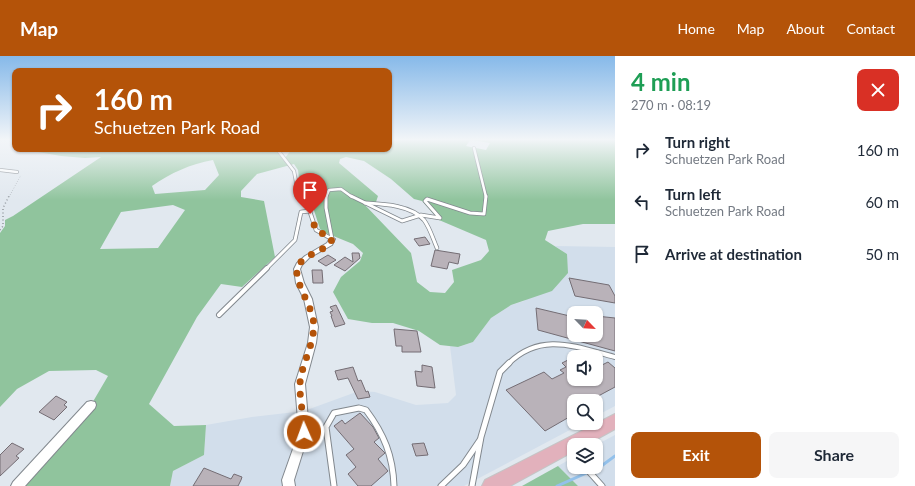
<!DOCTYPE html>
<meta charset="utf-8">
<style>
:root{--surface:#fff;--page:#f6f6f7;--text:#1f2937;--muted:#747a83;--accent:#b45309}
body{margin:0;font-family:Lato,sans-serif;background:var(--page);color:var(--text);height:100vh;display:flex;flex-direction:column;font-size:15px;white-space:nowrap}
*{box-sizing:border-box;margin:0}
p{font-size:13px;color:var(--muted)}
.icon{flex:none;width:22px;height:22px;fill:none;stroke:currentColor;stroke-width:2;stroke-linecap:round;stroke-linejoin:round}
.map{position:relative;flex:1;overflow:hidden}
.sheet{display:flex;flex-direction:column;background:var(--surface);width:300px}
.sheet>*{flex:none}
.guide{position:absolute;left:12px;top:12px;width:380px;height:84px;border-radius:8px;box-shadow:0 1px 3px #0004;background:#b45309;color:#fff;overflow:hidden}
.needle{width:26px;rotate:115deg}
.buttons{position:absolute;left:567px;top:250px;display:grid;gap:8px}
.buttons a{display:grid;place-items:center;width:36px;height:36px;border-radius:8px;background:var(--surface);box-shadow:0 1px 3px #0004;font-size:20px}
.pin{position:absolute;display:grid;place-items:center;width:34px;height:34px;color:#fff;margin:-41px -17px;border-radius:50% 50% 50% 0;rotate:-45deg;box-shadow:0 0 4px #0007}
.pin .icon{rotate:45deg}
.me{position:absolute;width:44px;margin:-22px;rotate:358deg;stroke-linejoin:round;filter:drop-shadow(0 0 3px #0008)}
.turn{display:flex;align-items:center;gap:14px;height:84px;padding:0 16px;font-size:18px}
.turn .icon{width:52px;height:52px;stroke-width:2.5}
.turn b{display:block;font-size:28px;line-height:34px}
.round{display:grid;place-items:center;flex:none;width:42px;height:42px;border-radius:8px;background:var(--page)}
.overview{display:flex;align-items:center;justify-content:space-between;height:68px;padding:0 16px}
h1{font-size:24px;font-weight:700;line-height:30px;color:#1e9e55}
.button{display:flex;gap:8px;margin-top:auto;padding:8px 16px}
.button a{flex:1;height:46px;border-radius:8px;background:var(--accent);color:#fff;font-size:16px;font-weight:700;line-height:46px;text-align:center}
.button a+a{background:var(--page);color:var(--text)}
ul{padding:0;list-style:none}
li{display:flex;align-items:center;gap:12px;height:52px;padding:0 16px}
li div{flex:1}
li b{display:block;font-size:15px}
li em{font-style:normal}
header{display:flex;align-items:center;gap:24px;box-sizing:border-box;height:56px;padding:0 20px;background:var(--accent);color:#fff}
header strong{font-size:19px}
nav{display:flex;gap:22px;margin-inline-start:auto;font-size:14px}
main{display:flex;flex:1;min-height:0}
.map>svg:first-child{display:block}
.built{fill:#d2deeb;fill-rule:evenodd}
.forest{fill:#90c49d;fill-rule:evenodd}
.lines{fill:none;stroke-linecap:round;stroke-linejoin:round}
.stream{stroke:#93c1eb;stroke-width:3}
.building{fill:#b9b2b9;stroke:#746d74}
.service-far3-casing{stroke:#82888e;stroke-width:4}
.service-far2-casing{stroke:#82888e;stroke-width:4.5}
.service-far1-casing{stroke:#82888e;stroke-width:6}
.service-casing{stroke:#82888e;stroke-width:7}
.minor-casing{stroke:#82888e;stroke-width:2}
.primary-casing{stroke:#c4c5c6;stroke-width:2}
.path-far1{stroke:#92979d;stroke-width:1;stroke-dasharray:0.5 2;stroke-linecap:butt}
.path{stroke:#92979d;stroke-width:1.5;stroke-dasharray:1 2.5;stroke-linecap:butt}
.service-far3{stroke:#fff;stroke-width:2.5}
.service-far2{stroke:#fff;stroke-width:3}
.service-far1{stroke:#fff;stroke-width:4}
.service{stroke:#fff;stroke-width:5}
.minor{fill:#fff;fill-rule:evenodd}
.primary{fill:#e2b1bc;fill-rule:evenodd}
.route{stroke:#b45309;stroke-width:7;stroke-dasharray:0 12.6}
</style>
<header>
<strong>Map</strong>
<nav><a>Home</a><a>Map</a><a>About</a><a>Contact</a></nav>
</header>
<main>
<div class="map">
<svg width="615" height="430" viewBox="0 0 615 430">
<rect width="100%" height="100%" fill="#e1e8ef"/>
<g class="built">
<path d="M555,190L615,191V350L596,360V345H574V367H583L464,430H170L173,415L204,399L206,369L252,361L304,355L359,335L375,336L416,349L448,347L456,339L450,290L459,291L473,286L491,262L511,249L524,245L567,198ZM574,257H596V279H574ZM574,301H596V323H574Z"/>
<path d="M615,379V430H578L558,410L574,401V411H596V389Z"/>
</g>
<g class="forest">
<path d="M389,84H470L466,90L486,94L490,87L472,84H615V168H583L548,175L545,184L567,198L568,217L552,235L511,249L491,262L473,286L458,291L440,289L419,275L393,267H372L348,263L333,236L341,221L360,205L363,197L353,188L326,177L320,173L312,148L300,129L298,114L294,108L257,118L241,135V141L264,145L275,201L242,231L221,228L197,261L149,348L174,370L206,369L204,399L173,415L170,430H17L91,349L108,320L96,314L49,315L17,333L0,351V177L5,170V164L13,160L101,101L85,102L61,100L21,93H275L284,103L292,93H389ZM346,101L364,105L391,123L414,143L422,145L439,164L486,184L489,195L481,204L452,214L454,226L445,237L430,236L417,226L411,197L363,147L376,146L378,140L339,107L340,103ZM213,104L219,119L205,134L155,138L152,130C171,117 190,108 213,104ZM173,149L185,154L158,192L100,193L121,156Z"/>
<path d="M558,410L578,430H522Z"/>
</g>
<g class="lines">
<path class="stream" d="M557,430L600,411L615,400"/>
</g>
<g class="building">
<path d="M425,181L430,188L419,190L414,183Z"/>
<path d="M435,194L460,198L458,208L449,206L447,213L431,210Z"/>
<path d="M352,197H359L360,202L345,215L334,209L345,201L353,206Z"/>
<path d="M328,199L336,204L326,210L318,205Z"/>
<path d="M312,214H322L323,227H313Z"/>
<path d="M569,222L609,229L615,240V247L575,240Z"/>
<path d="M336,249L345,268L335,271L331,260H332L330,256L333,255L330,251Z"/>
<path d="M536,252L574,261V279H596V260L615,262V295L538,274Z"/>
<path d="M394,273L417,275L421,296H402V290H396Z"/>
<path d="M568,304L571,306L574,305V323H596V312L608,306L615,312V331L589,345H574V353L567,357L571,360L545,375L506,334L544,316L552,323L564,317L560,314L566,311L562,307Z"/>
<path d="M422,309L432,311L435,332L417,330L415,315L422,316Z"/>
<path d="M353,311L358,325L361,324L366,336L368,335L370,341L358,343L348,322L338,324L335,315Z"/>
<path d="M56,340L67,346L64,349L67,351L54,364L39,356Z"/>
<path d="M360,357L373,371L379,382L374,386L385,397L378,403L388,415L371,430H358L348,418L356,411L346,399L354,393L334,370L342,364L345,368Z"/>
<path d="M12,387L24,393L16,400L19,402L0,420V399Z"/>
<path d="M424,387L428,399L416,400L412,388Z"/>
<path d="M204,412L231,423L234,418L242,421L241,424L238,430H193Z"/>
</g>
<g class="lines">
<g class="service-far3-casing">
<g id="service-far3">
<path d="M474,92L486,141"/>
<path d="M277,93L294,115L297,131L303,141"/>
<path d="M0,114L17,116"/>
<path d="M326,141L329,134L341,133L352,141"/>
</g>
</g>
<g class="service-far2-casing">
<g id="service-far2">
<path d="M302,140L308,150L316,174L332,183L326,152V140"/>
<path d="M351,140L402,165L421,159L440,162L425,145L427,143L470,157L484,158L486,140"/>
<path d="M365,147C383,148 411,149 424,164C430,172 433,183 437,192"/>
<path d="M266,213L295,184L301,156L310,155"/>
</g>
</g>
<g class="service-far1-casing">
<g id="service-far1">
<path d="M219,259L267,212"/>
<path d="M508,308C541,275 576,291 615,301"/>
</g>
</g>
<g class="service-casing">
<g id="service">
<path d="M568,393L574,400"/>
<path d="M585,411L602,430"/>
<path d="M334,430L326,371L334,357L359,352L366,354C384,378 393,400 394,430"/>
<path d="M441,430L463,409L480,384"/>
<path d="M472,430L481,381L500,316L509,307"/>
</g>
</g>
<g class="minor-casing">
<g id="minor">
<path d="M332,181L335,183L332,189L309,202L302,209L300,213L304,227L312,243L318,271L316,287L305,328L309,376L294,424L295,430H283L282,424L299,376L295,328L308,287L310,271L304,243L296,227L294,213L297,207L305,200L327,187L330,182Z"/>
<path d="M91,345L95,346L96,349L95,352L25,430H11L13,426L87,346Z"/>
</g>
</g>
<g class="primary-casing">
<path id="primary" d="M615,358V373L586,389H574V395L510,430H482L485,424Z"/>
</g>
<path class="path-far1" d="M9,141L21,119"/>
<path class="path" d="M0,174L3,170V152L9,140"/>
<use href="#service-far3" class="service-far3"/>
<use href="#service-far2" class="service-far2"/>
<use href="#service-far1" class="service-far1"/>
<use href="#service" class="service"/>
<use href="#minor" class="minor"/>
<use href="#primary" class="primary"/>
</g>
<linearGradient id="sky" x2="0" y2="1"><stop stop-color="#86b9e9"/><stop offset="0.58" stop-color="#f2f5f8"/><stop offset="1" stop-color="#f2f5f8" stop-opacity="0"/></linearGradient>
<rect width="615" height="144" fill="url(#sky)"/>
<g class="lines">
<path class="route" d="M304,376C304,362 299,339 300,327C302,305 317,285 313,262C310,248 295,226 297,213C299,201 322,195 330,188L332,183L316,174L310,158"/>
</g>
</svg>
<div class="buttons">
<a><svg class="needle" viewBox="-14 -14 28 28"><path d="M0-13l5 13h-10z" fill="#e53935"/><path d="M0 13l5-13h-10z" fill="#747a83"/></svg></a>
<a><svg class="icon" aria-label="sound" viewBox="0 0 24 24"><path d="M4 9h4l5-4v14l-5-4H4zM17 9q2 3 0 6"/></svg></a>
<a><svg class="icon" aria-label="search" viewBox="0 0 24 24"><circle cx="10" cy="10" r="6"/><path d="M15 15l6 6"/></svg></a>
<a><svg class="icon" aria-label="layers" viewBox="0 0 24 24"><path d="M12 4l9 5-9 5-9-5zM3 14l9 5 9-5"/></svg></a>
</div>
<div class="pin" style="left:310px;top:158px;background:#d93025"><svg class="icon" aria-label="arrive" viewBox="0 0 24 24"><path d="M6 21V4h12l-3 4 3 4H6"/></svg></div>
<svg class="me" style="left:304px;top:376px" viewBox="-20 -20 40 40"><circle r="17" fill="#b45309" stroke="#fff" stroke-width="3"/><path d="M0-11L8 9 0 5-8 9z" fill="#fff"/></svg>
<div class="guide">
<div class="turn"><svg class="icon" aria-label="right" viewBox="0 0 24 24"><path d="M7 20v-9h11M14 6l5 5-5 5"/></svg><div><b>160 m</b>Schuetzen Park Road</div></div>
</div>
</div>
<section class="sheet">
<div class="overview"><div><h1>4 min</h1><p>270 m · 08:19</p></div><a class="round" style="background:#d93025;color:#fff"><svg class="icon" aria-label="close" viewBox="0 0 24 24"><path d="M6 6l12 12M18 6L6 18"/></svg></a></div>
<ul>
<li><svg class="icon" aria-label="right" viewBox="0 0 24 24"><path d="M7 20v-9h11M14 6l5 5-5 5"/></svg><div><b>Turn right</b><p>Schuetzen Park Road</p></div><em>160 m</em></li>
<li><svg class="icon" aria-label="left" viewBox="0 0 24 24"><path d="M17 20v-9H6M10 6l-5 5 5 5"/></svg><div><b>Turn left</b><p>Schuetzen Park Road</p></div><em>60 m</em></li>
<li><svg class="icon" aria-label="arrive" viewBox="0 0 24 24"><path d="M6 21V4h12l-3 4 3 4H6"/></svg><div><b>Arrive at destination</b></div><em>50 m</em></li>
</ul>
<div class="button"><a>Exit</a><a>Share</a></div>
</section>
</main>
